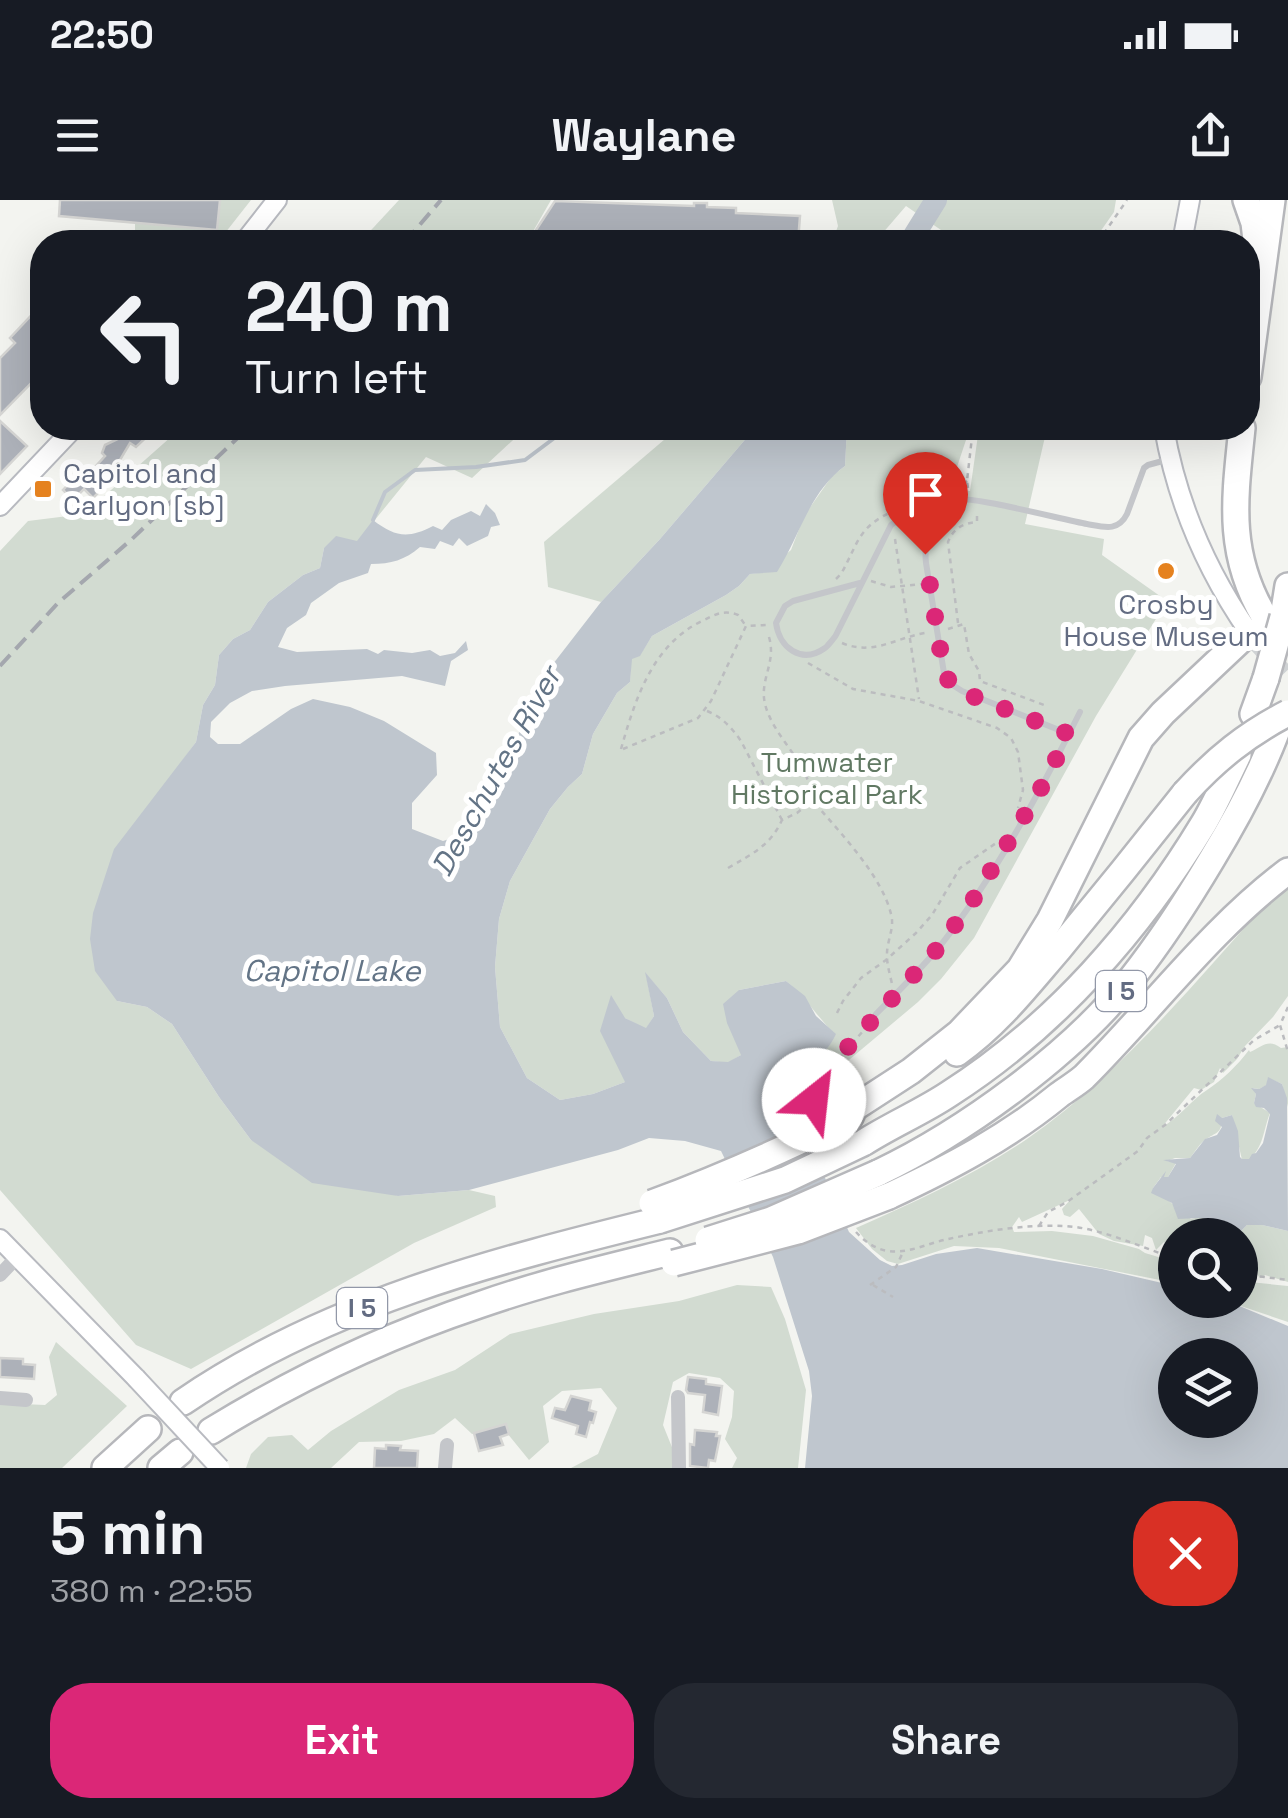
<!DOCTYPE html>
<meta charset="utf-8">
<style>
:root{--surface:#171b24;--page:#242831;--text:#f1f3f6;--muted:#9ea1a6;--accent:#db2777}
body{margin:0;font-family:"Space Grotesk",sans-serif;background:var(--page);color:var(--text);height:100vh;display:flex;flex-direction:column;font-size:38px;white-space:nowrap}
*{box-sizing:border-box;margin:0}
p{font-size:32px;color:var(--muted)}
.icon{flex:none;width:55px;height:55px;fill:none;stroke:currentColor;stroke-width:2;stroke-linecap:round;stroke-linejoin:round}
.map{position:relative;height:1268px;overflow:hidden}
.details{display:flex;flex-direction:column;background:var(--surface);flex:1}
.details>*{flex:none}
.banner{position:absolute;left:30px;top:30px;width:1230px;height:210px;border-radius:40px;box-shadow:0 10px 40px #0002;background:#171b24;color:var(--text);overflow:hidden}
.controls{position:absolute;left:1158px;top:1018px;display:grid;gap:20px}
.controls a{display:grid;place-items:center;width:100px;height:100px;border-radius:50%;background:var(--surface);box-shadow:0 10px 40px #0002;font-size:50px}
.pin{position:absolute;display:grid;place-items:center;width:85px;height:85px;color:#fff;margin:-102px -42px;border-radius:50% 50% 50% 0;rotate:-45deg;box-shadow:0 0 10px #0007}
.pin .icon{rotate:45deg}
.me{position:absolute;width:110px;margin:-55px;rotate:29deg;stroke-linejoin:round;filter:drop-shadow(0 0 8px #0008)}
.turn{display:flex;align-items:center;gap:35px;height:210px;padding:0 50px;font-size:45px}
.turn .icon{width:130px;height:130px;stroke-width:2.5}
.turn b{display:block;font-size:70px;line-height:85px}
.round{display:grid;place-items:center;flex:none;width:105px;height:105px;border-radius:40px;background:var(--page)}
.headline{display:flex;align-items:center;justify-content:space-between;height:170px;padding:0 50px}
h1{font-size:60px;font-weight:700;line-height:75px}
.button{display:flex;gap:20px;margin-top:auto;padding:20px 50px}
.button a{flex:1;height:115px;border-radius:40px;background:var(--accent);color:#fff;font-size:40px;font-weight:700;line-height:115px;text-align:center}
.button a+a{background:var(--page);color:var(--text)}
.status{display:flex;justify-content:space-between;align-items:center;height:70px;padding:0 50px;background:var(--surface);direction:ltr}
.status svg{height:28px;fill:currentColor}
header{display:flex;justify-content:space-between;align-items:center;height:130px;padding:0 50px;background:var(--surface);font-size:45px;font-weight:700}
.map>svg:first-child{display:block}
.green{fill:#d2dbd1}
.water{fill:#bfc6ce;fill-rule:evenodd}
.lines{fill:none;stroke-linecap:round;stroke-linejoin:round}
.stream{stroke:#bfc6ce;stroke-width:4}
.river{stroke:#bfc6ce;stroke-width:22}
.building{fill:#adb1b9;stroke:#d5d5d3;stroke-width:2.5}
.tertiary-tunnel{stroke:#cfd2d4;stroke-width:18;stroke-dasharray:18 9;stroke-linecap:butt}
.secondary-casing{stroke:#b8bac0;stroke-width:22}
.motorway-casing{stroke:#b6b7bb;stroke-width:30}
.path{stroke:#bbbcbf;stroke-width:2.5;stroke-dasharray:5 5;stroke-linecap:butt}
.service{stroke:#c4c6ca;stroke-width:6}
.minor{stroke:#c4c6ca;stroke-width:14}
.secondary{stroke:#fff;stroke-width:18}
.motorway{stroke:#fff;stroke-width:25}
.rail{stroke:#a4a7ae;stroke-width:4;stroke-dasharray:15 8;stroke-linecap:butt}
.secondary-bridge-casing{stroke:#b8bac0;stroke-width:22;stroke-linecap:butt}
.motorway-bridge-casing{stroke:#b6b7bb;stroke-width:30;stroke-linecap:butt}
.secondary-bridge{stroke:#fff;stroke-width:18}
.motorway-bridge{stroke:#fff;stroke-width:25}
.route{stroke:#db2777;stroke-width:18;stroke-dasharray:0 32.4}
.poi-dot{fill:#e5821f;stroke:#fff;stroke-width:4}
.labels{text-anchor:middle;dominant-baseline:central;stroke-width:10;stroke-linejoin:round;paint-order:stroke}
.shield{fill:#fff;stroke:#9298a8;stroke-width:2.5}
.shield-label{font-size:25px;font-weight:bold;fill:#636c82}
.poi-label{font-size:28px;fill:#636c82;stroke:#fff;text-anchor:start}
.park-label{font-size:28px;fill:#617963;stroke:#fff}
.water-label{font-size:30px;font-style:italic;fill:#637486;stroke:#fff}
</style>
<div class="status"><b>22:50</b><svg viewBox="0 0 49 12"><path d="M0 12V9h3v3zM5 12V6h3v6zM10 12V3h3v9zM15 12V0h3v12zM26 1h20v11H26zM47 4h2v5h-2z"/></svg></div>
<header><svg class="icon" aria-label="menu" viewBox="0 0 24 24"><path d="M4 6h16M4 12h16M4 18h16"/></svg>Waylane<svg class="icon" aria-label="share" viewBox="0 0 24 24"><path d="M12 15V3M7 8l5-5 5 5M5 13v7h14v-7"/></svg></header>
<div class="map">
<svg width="1288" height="1268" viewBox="0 0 1288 1268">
<rect width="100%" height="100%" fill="#f3f4f0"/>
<g class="green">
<path d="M220,0H251L218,42H148L135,38V23Z"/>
<path d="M399,0H551L527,42H360Z"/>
<path d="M832,0H1116L1114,12L1093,42H935L941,30L906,6L875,42H832L838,26Z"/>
<path d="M181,228H526L472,278L426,257L357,342L324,348L320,368L303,375L268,402L250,430L233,439L219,455L215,485L203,505L196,542L169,579L117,801L147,807L172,824L219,897L251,940L398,996L469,990L495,996L496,1007L414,1043L191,1169L136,1145L0,990V351L28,321L84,314Z"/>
<path d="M678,228H755L660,339L601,402L548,387L544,342Z"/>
<path d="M847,228H970L955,273L936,287L970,291L979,228H1047L1025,324L1104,339L1102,355L1167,401L1096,516L974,738L941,779L918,802L837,870C828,883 822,894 822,911L801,920L790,899C797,886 804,873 814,862C824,852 830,847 835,834C817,817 806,797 786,781L739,790L741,855L728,863L711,861L683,832L667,798L646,774L654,816L646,829L625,818V882L593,894L560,900L527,878L500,827L495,767L499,719L510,681L550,609L568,587L582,574L593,534L617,493L630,482L631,458L640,455L652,436L726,395L739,386L750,374L765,372L791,350L804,316L832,276L845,266Z"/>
<path d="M1288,688V796L1273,817L1245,846L1237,859L1223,873L1220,868L1214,882L1201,890L1194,888L1162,927C1179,918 1191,900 1207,890C1222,880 1238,865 1249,850L1250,852C1262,847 1268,838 1281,848L1288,847V907L1282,884L1268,878L1267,885L1259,889L1253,888L1256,894L1254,903L1270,913C1263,931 1264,946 1249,960H1242L1232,915L1222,918C1222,934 1216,932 1205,940C1199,944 1194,953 1190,958H1175L1167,961L1176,963L1168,977H1161L1153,988L1191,1019C1216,1013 1215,1028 1231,1032L1232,1027L1241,1031L1247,1025H1262L1288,1031V1082L1265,1075L1260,1078L1256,1073H1250L1240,1064V1035H1175V1055H1171L1164,1042L1156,1050L1152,1038L1145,1035L1143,1046L1114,1041L1099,1034L1079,1009L1070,1017L1064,1015L1062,1009L1070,1000L1022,1022L1019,1017L1012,1027L1014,1032L1052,1031L1093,1036L1139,1049L1145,1053L1175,1062V1083L999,1048L954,1046L898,1064L887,1061L872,1049L856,1028C915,1002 974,975 1027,939C1118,876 1190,788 1263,707Z"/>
<path d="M1240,1081L1288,1086V1122L1223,1100H1240Z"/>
<path d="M737,1085L771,1087L785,1119L806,1190L798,1268H732L737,1258L725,1239L732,1217L734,1191L720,1178L689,1173L673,1182L663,1225L678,1262V1268H571L598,1254L617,1208L601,1188L562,1191L543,1206L549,1242L529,1260L503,1228L472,1234L455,1218L434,1234L401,1241L359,1242L331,1268H246L251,1254L268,1237L292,1235L308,1250L331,1231L399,1190L455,1170L510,1134L594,1114L679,1101Z"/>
<path d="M56,1142L127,1206L62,1268H0V1203L45,1205L57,1195L49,1157Z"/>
</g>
<g class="water">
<path d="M755,228H847L845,266C809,292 800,336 777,372L750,374L739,386L726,395L652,436L640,456L632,459L630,482L617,493L593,534L582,574L568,587L550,609L510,681L499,719L495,767L500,827L527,878L560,900L593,894L625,882L600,831L611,795L625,818L646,828L654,816L645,772L667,798L683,832L711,861L728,862L741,855L727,823L723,804L739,790L786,781L805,796L816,816L836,834C830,847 824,852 814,862C804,873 797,886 790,899L849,1032L880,1060L892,1066L902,1065L936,1054L977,1048L1102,1069L1175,1086V1100H1225L1288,1126V1268H805L812,1196L809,1171L773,1057L721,951L685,941L649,938L618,950L469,990L398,996L312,983L251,940L219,897L172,824L147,807L117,801L95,771L90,739L93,713L114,649L196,542L203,505L215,485L219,455L233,439L250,430L268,402L303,375L320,368L324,348L336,336L357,341L373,320C395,337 408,339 433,326L442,330L451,320L471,311L480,316L486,304L495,313L500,325L491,327L488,336L467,346L459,338L453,346L440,341L435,349L420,347C405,360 391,364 371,364L368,373L339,383L311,403L306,415L287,428L278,447L297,452L367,449L378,454L384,450L412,453L430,450L440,456L455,453L466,441L468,450L451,461L445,486L402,476L285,486L252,491L230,503L211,522L210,537L218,544H240L291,509L313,499L350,507L384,521L436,553L437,575L412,603V629L443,641L468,633L482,614L546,473L601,402L660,339ZM1175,1155H1240V1220H1175Z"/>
<path d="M1268,877L1282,884L1287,898L1288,1031L1262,1025H1247L1241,1031L1232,1028L1231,1033C1226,1030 1222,1026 1218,1023C1207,1015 1191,1019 1178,1019L1172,1003L1151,993L1153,988L1166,971L1164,977H1168L1176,964L1163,960L1190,958L1205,939L1217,935L1222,927L1215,921L1217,914L1222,918L1232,915L1238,931L1240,957L1242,959H1249L1252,954L1256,953L1263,943L1270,914L1264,908L1256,907L1254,903L1256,894L1251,888L1259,889L1266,885Z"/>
</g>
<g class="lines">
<path class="stream" d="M373,320L385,292L415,270L476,267L525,260L561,233L563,228"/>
<path class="river" d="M910,42L936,0"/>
</g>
<g class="building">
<path d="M60,0H220L217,30L59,16Z"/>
<path d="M555,1L694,6V3H707V7L736,8V13L800,16L798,42H533L536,30Z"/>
<path d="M42,104V172L0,215V158L15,143L10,138Z"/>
<path d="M0,221L27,246L0,274Z"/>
<path d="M126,228H156L136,247L130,243L120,260L104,271L107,275L96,286L100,291L93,298L84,289L73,300L63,290L80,272L85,276L94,268L105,256L102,253L105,245L124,236L120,233Z"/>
<path d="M0,1158L23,1159V1164L35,1165L34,1179L0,1177Z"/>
<path d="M688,1177L706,1179V1184L722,1186L718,1215L703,1212L705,1195L688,1193L686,1190Z"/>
<path d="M571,1196L591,1201L589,1210L596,1212L593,1223L590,1222L586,1237L576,1234L578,1226L552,1218L555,1208L565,1210Z"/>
<path d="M506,1224L509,1234L500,1237L503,1245L479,1251L474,1233Z"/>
<path d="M695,1230L717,1232L716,1236H720L715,1261L709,1260L708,1268L690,1266V1244L694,1245Z"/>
<path d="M386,1245L401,1246L400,1250L418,1251L417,1268H374L375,1248L386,1249Z"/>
</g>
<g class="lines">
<path class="tertiary-tunnel" d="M1254,440L1288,477"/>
<g class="secondary-casing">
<g id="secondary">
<path d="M244,42L277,0"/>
<path d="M1182,42L1190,0"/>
<path d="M1164,228C1177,302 1206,370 1249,432"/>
<path d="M0,306L74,228"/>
<path d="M0,1039L136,1178"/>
</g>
</g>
<g class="motorway-casing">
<g id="motorway">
<path d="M1246,0L1254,23L1257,48"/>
<path d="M1248,177L1272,0"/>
<path d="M1242,228C1235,297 1226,352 1264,416"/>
<path d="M1283,417L1288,386"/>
<path d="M1253,514L1266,478"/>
<path d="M957,853C998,824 1027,786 1059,749C1102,697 1144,645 1185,593"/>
<path d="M850,917L854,908L911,871L959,833L1020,769L1050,720L1141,538L1163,513L1249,432"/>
<path d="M863,943C891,925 922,912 949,894C1054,827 1140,729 1204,623C1217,601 1227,577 1238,555"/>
<path d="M878,973C964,932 1072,854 1131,779C1161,741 1187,701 1212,659C1237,618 1260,575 1277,530"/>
<path d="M889,996C949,968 1008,937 1059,895C1067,889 1076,884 1084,877C1152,809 1211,729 1288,671"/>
<path d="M183,1202C326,1104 494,1061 660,1020"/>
<path d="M211,1231C294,1180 386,1136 479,1105C541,1083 606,1068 670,1052"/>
<path d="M105,1268L148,1229"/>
<path d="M161,1268L180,1252"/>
</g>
</g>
<g class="path">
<path d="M1098,42L1127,0"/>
<path d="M388,234L392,228"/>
<path d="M968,288L967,281L973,228"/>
<path d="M957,291L967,281"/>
<path d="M895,339L919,499"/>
<path d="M836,379L841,374C859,342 857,328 893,311"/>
<path d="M871,381L891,387L922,384"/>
<path d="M958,423L948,342C953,329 963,323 977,322V311"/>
<path d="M948,429L964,424L969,454L979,471L980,481L1044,505"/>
<path d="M769,437C776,461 762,476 764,498C767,525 793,549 805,573C810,585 813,598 820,609C844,637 882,677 891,714C894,725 890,734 888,745C885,759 889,770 892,784"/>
<path d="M842,443C873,456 895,438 925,433"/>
<path d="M808,463L853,489L919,501L997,528L1011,538L1018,552L1023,590L1018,608"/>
<path d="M707,511C722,517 732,528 741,541L782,620"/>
<path d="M621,549C635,500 652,445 702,421C715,415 723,409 738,415L746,426"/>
<path d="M623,549L698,518L711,501L746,426L767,425"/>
<path d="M728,668C752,654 770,646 782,620L797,613L813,600"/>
<path d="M1288,807L1280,825L1288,852"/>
<path d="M837,813L843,801L861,778L886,760L916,733L932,715L960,668L999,641"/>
<path d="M815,911L818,883L870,823"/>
<path d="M1039,1026L1048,1012L1067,1002L1138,951L1147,938L1165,925L1254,840L1280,825"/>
<path d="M856,1032C864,1041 875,1049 888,1051C908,1054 929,1043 948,1039C985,1031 1026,1024 1064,1026C1103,1028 1138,1047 1175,1058"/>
<path d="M1240,1074L1288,1080"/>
<path d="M870,1085L896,1067L903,1052"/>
<path d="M873,1085L893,1097"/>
</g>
<g class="service">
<path d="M860,383L793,401L785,406L776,423C779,447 801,465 825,448C826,448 835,437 836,435L891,325L901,318L936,311"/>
<path d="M1069,534L962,491L951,484L944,473L926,363C924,342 928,310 949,300C964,293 1063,320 1087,324C1104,327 1118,332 1127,314L1144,268L1148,265L1170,259"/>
<path d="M876,814C898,792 920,770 940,746C995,676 1040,592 1080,512"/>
</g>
<g class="minor">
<path d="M0,1075L17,1057"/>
<path d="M678,1197L679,1268"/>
<path d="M0,1198L26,1200"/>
<path d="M445,1268L447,1245"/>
</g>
<use href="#secondary" class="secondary"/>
<use href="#motorway" class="motorway"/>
<g class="rail">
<path d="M405,42L441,0"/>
<path d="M0,466L58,403L132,339L248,228"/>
</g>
<g class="secondary-bridge-casing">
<path id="secondary-bridge" d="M136,1178L220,1268"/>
</g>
<g class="motorway-bridge-casing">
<g id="motorway-bridge">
<path d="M1266,478L1283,417"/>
<path d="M1185,593C1216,559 1247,534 1288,513"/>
<path d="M652,1003C720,978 785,949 850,917"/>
<path d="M660,1020L785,980L863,943"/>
<path d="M708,1040L771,1020L878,973"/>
<path d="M674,1063L798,1031L889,996"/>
</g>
</g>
<use href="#secondary-bridge" class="secondary-bridge"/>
<use href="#motorway-bridge" class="motorway-bridge"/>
</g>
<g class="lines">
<path class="route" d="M814,900L818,883L838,858L939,747L973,700L1039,592L1069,534L962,492L951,484L944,473L925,354"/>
</g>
<g class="poi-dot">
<rect x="33" y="279" width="20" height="20" rx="5"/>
<circle cx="1166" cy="371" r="10"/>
</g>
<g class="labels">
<g class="shield">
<rect x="1096" y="771" width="50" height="40" rx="8"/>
<rect x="337" y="1088" width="50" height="40" rx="8"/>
</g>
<g class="shield-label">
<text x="1121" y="791">I 5</text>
<text x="362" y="1108">I 5</text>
</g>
<g class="poi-label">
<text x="63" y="273">Capitol and<tspan x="63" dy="32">Carlyon [sb]</tspan></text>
<text x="1166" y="404" text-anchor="middle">Crosby<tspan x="1166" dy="32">House Museum</tspan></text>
</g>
<g class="park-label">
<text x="827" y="562">Tumwater<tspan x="827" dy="32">Historical Park</tspan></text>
</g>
<g class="water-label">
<text transform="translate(496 571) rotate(-61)">Deschutes River</text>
<text x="332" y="770">Capitol Lake</text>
</g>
</g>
</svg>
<div class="controls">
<a><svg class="icon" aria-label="search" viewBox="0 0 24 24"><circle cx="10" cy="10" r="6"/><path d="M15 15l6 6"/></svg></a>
<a><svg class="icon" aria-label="layers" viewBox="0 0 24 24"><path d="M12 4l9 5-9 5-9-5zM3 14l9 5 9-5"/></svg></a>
</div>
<div class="pin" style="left:925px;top:354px;background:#d93025"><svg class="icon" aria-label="arrive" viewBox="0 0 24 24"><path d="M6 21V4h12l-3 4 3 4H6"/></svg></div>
<svg class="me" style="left:814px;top:900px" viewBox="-20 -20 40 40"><circle r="19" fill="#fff"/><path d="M0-13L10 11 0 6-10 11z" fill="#db2777"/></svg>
<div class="banner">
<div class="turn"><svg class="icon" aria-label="left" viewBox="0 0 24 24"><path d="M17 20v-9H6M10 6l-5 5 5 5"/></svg><div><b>240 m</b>Turn left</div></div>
</div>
</div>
<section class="details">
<div class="headline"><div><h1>5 min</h1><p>380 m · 22:55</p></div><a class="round" style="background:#d93025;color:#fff"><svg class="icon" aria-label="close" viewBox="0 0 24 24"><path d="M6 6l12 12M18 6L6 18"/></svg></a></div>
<div class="button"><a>Exit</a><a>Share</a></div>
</section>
